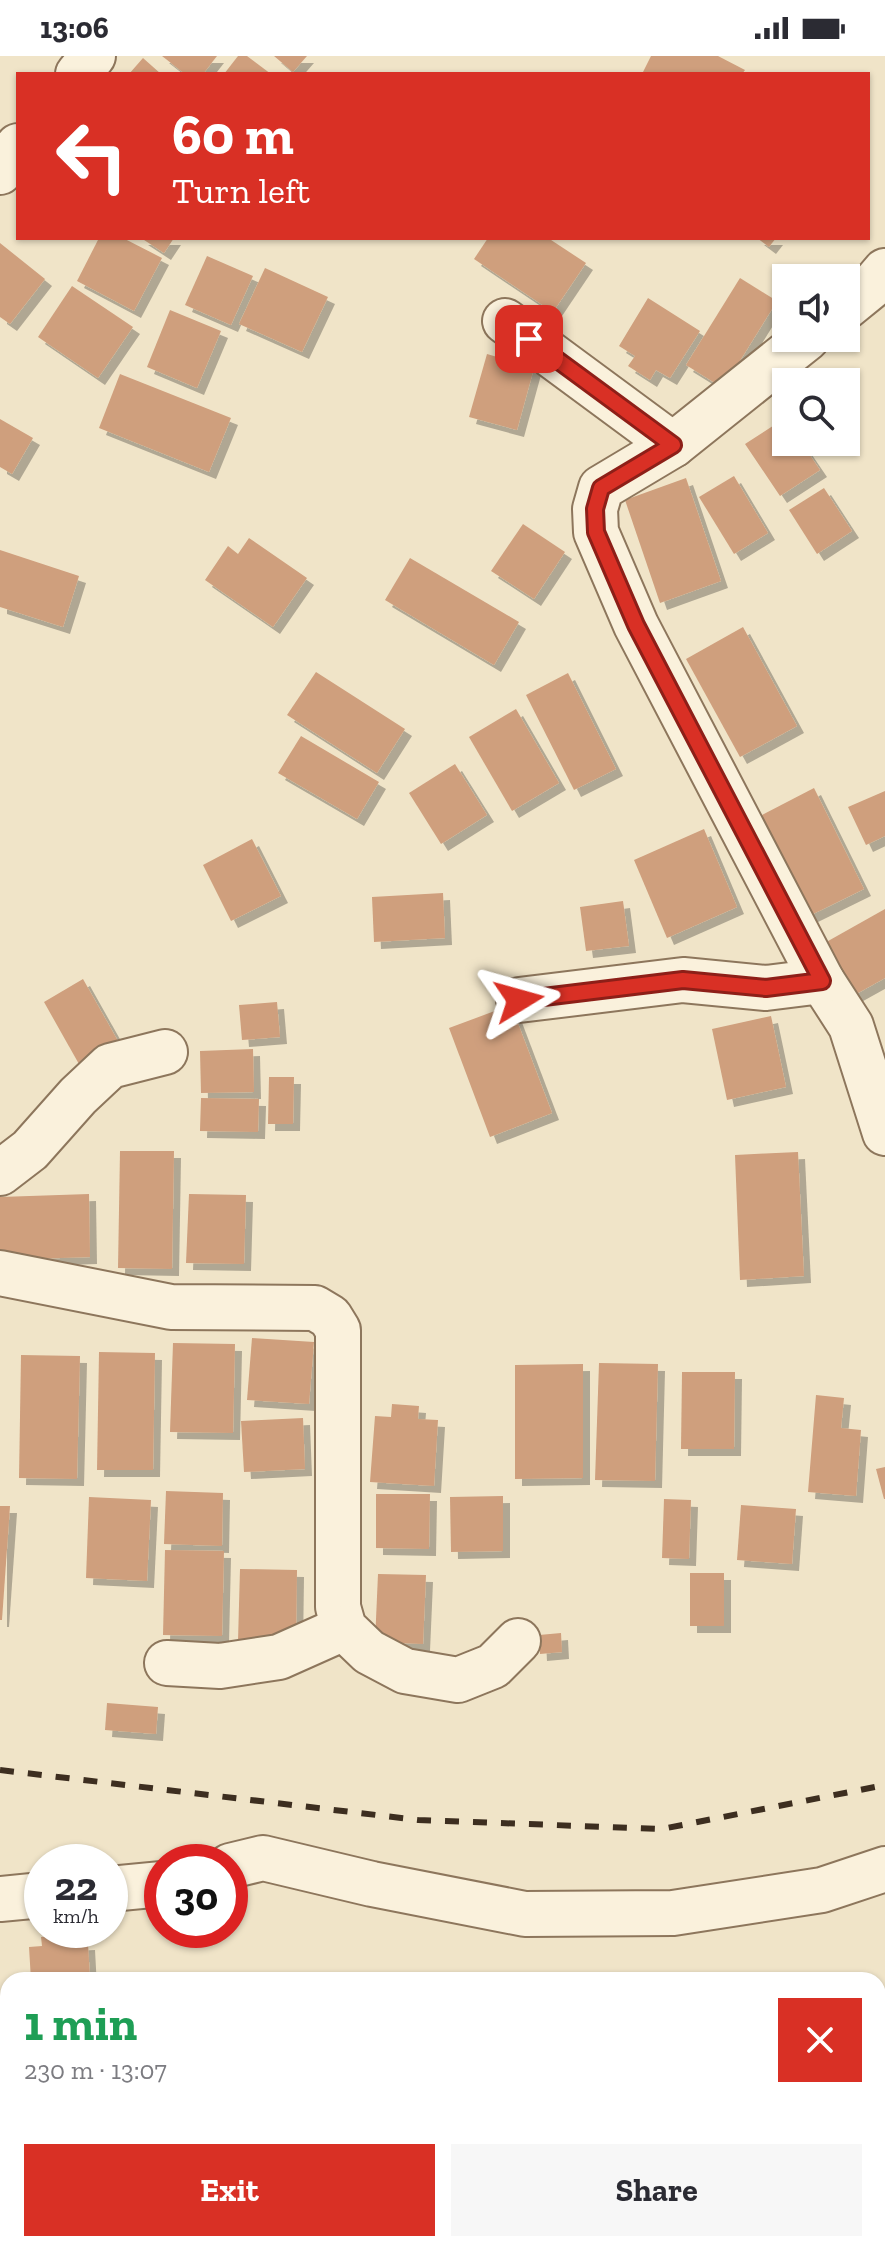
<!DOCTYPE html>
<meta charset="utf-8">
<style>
:root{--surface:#fff;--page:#f7f7f7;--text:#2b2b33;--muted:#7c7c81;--accent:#d93025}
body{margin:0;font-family:"Zilla Slab",serif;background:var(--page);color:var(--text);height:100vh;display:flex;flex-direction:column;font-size:30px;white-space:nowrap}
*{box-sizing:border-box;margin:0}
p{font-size:26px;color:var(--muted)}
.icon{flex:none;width:44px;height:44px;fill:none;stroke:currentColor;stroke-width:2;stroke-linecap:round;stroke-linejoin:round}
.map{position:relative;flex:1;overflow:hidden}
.panel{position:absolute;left:0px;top:1916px;width:886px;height:280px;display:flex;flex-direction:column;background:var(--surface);border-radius:24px 24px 0 0;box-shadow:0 2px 6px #0004}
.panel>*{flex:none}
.hud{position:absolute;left:16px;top:16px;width:854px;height:168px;border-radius:0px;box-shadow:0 2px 6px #0004;background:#d93025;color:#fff;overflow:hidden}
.controls{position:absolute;left:772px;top:208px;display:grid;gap:16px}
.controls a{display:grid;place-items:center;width:88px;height:88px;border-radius:0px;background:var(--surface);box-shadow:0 2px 6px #0004;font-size:40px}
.speed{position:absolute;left:24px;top:1788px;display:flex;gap:16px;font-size:40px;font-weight:700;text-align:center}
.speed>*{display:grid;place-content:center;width:104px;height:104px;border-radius:50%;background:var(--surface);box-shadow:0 2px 6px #0004;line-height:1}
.speed small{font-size:20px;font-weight:400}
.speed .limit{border:12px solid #d22;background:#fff;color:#111}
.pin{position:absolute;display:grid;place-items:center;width:68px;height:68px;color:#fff;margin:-34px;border-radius:16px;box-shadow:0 4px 12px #0006}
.me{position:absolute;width:88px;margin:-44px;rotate:82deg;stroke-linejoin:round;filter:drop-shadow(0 0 6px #0008)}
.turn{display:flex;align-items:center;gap:28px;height:168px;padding:0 24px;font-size:36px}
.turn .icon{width:104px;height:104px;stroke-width:2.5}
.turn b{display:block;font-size:56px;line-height:68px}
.round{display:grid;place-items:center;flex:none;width:84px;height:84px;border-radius:0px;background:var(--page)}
.headline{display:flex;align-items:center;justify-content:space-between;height:136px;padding:0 24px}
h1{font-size:48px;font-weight:800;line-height:60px;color:#1e9e55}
.primary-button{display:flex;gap:16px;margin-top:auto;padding:16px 24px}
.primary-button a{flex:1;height:92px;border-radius:0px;background:var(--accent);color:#fff;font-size:32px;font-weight:800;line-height:92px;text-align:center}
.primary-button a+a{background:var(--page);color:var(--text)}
.status{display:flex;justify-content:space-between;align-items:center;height:56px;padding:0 40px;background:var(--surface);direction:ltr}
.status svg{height:22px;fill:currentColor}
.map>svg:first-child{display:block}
.building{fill:#cf9f7d;filter:url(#shadow)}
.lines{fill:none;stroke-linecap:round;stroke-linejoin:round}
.minor-casing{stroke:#8d765c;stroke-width:48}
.minor{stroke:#faf1dc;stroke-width:44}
.rail{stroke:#3d2e20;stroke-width:6;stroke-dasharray:14 14;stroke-linecap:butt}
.route-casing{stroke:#8d1f18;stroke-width:20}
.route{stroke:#d93025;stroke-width:14}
</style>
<div class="status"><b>13:06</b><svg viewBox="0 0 49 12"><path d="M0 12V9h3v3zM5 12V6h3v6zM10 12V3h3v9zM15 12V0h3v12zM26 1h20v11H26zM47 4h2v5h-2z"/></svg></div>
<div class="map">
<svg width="885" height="2196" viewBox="0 0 885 2196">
<defs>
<filter id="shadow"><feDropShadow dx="7" dy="7" stdDeviation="0" flood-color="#0004"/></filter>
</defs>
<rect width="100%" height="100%" fill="#f0e4c8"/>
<g class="building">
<path d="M162,0H217L203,18H185Z"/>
<path d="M238,0H247L271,18H224Z"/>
<path d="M274,0H307L293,16Z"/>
<path d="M651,0H718L745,14L742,18H642Z"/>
<path d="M143,2L161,18H129Z"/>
<path d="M99,182H123L162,202L134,255L77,225Z"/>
<path d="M141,182H174L164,197Z"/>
<path d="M488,182H548L586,207L553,256L474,203Z"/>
<path d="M757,182H776L769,191Z"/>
<path d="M0,187L45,223L10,268L0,261Z"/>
<path d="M207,200L253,220L231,269L185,249Z"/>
<path d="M265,212L328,241L302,296L239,268Z"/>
<path d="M740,222L777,245L723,332L686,309Z"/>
<path d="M72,230L133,271L98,322L38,281Z"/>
<path d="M648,242L700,275L670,322L656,314L650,324L628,310L635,300L619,290Z"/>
<path d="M170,254L221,275L197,332L147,311Z"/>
<path d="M487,298L534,312L517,374L469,361Z"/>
<path d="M120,318L231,362L209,416L99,372Z"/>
<path d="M785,362L786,386H801L820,414L780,440L745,388Z"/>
<path d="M0,363L33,382L12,418L0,411Z"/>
<path d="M734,420L768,477L734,498L699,441Z"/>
<path d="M686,422L721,525L660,547L625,444Z"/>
<path d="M824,432L852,475L817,498L789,454Z"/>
<path d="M523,468L565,496L534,543L491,515Z"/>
<path d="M249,482L307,522L273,571L205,524L228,490L238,498Z"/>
<path d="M0,494L79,520L63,571L0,551Z"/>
<path d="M410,502L519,566L494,609L385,544Z"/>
<path d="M743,571L797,670L740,701L686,603Z"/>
<path d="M316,616L405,673L377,717L287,659Z"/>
<path d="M568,617L616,713L574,734L526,639Z"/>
<path d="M516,653L559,727L512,755L469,681Z"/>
<path d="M301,680L379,726L357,763L278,717Z"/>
<path d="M455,708L487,759L441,788L409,737Z"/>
<path d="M814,732L864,833L809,860L760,760Z"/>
<path d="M885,735V780L866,789L848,751Z"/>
<path d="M704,773L737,851L667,882L634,804Z"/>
<path d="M252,783L281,840L231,865L203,809Z"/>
<path d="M443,837L445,882L374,886L372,841Z"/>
<path d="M623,845L629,890L586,895L580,851Z"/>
<path d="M885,853V922L849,942L821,889Z"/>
<path d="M83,923L123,994L84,1017L44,946Z"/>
<path d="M277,946L280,981L242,984L239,949Z"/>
<path d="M511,949L552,1057L490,1081L449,972Z"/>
<path d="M771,960L786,1031L727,1044L712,973Z"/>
<path d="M253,993L254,1036L201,1037L200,995Z"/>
<path d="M269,1021H294L293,1068H268Z"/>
<path d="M201,1042L259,1043L258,1076L200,1075Z"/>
<path d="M120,1095H174L172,1213L118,1212Z"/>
<path d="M798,1096L804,1220L740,1224L735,1099Z"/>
<path d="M89,1138L90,1201L0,1204V1141Z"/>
<path d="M189,1138L246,1139L244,1208L186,1207Z"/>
<path d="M252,1282L314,1286L309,1348L247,1344Z"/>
<path d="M173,1287L235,1288L233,1377L170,1376Z"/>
<path d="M99,1296L155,1297L153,1414H97Z"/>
<path d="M21,1299L80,1300L77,1423L19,1422Z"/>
<path d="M599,1307L658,1308L655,1425L595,1424Z"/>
<path d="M583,1308V1422L515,1423V1309Z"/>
<path d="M682,1316H735L734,1393H681Z"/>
<path d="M816,1339L844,1342L841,1372L861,1374L856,1440L808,1436Z"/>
<path d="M392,1348L419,1350L418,1363L438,1364L434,1430L370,1426L375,1360L391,1361Z"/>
<path d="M303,1362L305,1413L244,1416L241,1365Z"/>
<path d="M885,1411V1443H884L876,1413Z"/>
<path d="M166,1435L223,1437L222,1490L164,1488Z"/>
<path d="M376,1438H430L429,1493L376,1492Z"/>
<path d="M503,1440V1495L451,1496L450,1441Z"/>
<path d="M89,1441L151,1444L147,1525L86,1522Z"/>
<path d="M664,1443L691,1444L689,1503L662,1502Z"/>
<path d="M741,1449L796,1453L792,1508L737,1504Z"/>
<path d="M0,1450H10L2,1564H0Z"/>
<path d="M165,1494L224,1495L222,1580L163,1579Z"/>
<path d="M240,1513L297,1514L296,1585H238Z"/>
<rect x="690" y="1517" width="34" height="53"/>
<path d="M378,1518L426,1519L423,1588L375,1586Z"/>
<path d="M561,1577L562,1596L540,1598L539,1579Z"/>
<path d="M107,1647L158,1651L156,1678L105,1674Z"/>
<path d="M70,1879V1888L88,1887L90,1924H31L29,1891L42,1890L41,1881Z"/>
<path d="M708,2188H821L822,2196H709Z"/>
</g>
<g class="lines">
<g class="minor-casing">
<g id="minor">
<path d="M78,18L93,0"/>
<path d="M0,116L18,90"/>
<path d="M846,251L873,229L885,215"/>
<path d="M505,265L673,389"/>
<path d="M807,282L673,389L601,432L595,453L596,476L636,569L822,925L851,970L885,1077"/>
<path d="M519,944L683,924L766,932L822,925"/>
<path d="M0,1117L30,1094L78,1040L110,1010L165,996"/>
<path d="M0,1217L171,1251L315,1252L330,1261L338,1274V1551L344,1572L369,1596L405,1615L458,1624L493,1610L518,1585"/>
<path d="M167,1607L220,1610L279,1601L344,1572"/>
<path d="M230,1810L263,1802L372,1828L525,1858L673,1857L822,1834L885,1813"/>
<path d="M110,1833L162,1828"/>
<path d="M0,1843L42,1839"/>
</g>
</g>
<use href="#minor" class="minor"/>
<path class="rail" d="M0,1714L418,1764L662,1773L885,1729"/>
</g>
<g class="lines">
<g class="route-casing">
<path id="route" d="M519,944L683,924L766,932L822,925L636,569L596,476L595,453L601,432L673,389L529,283"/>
</g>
<use href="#route" class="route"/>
</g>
</svg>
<div class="controls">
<a><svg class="icon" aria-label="sound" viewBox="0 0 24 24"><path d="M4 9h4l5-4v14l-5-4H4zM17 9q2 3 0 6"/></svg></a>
<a><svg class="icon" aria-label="search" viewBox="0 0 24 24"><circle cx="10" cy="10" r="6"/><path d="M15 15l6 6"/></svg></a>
</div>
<div class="speed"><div>22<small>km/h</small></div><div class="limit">30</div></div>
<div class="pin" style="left:529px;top:283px;background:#d93025"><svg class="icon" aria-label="arrive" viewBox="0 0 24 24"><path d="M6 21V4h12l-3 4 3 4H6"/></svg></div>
<svg class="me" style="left:519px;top:944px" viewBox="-20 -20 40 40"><path d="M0-17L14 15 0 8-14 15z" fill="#d93025" stroke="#fff" stroke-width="4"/></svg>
<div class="hud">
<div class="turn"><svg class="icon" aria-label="left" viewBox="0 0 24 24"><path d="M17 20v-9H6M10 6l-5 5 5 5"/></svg><div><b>60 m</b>Turn left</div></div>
</div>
<section class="panel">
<div class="headline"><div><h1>1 min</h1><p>230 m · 13:07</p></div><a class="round" style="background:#d93025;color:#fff"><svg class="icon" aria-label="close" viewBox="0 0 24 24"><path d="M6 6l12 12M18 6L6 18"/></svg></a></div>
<div class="primary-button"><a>Exit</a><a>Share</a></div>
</section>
</div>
